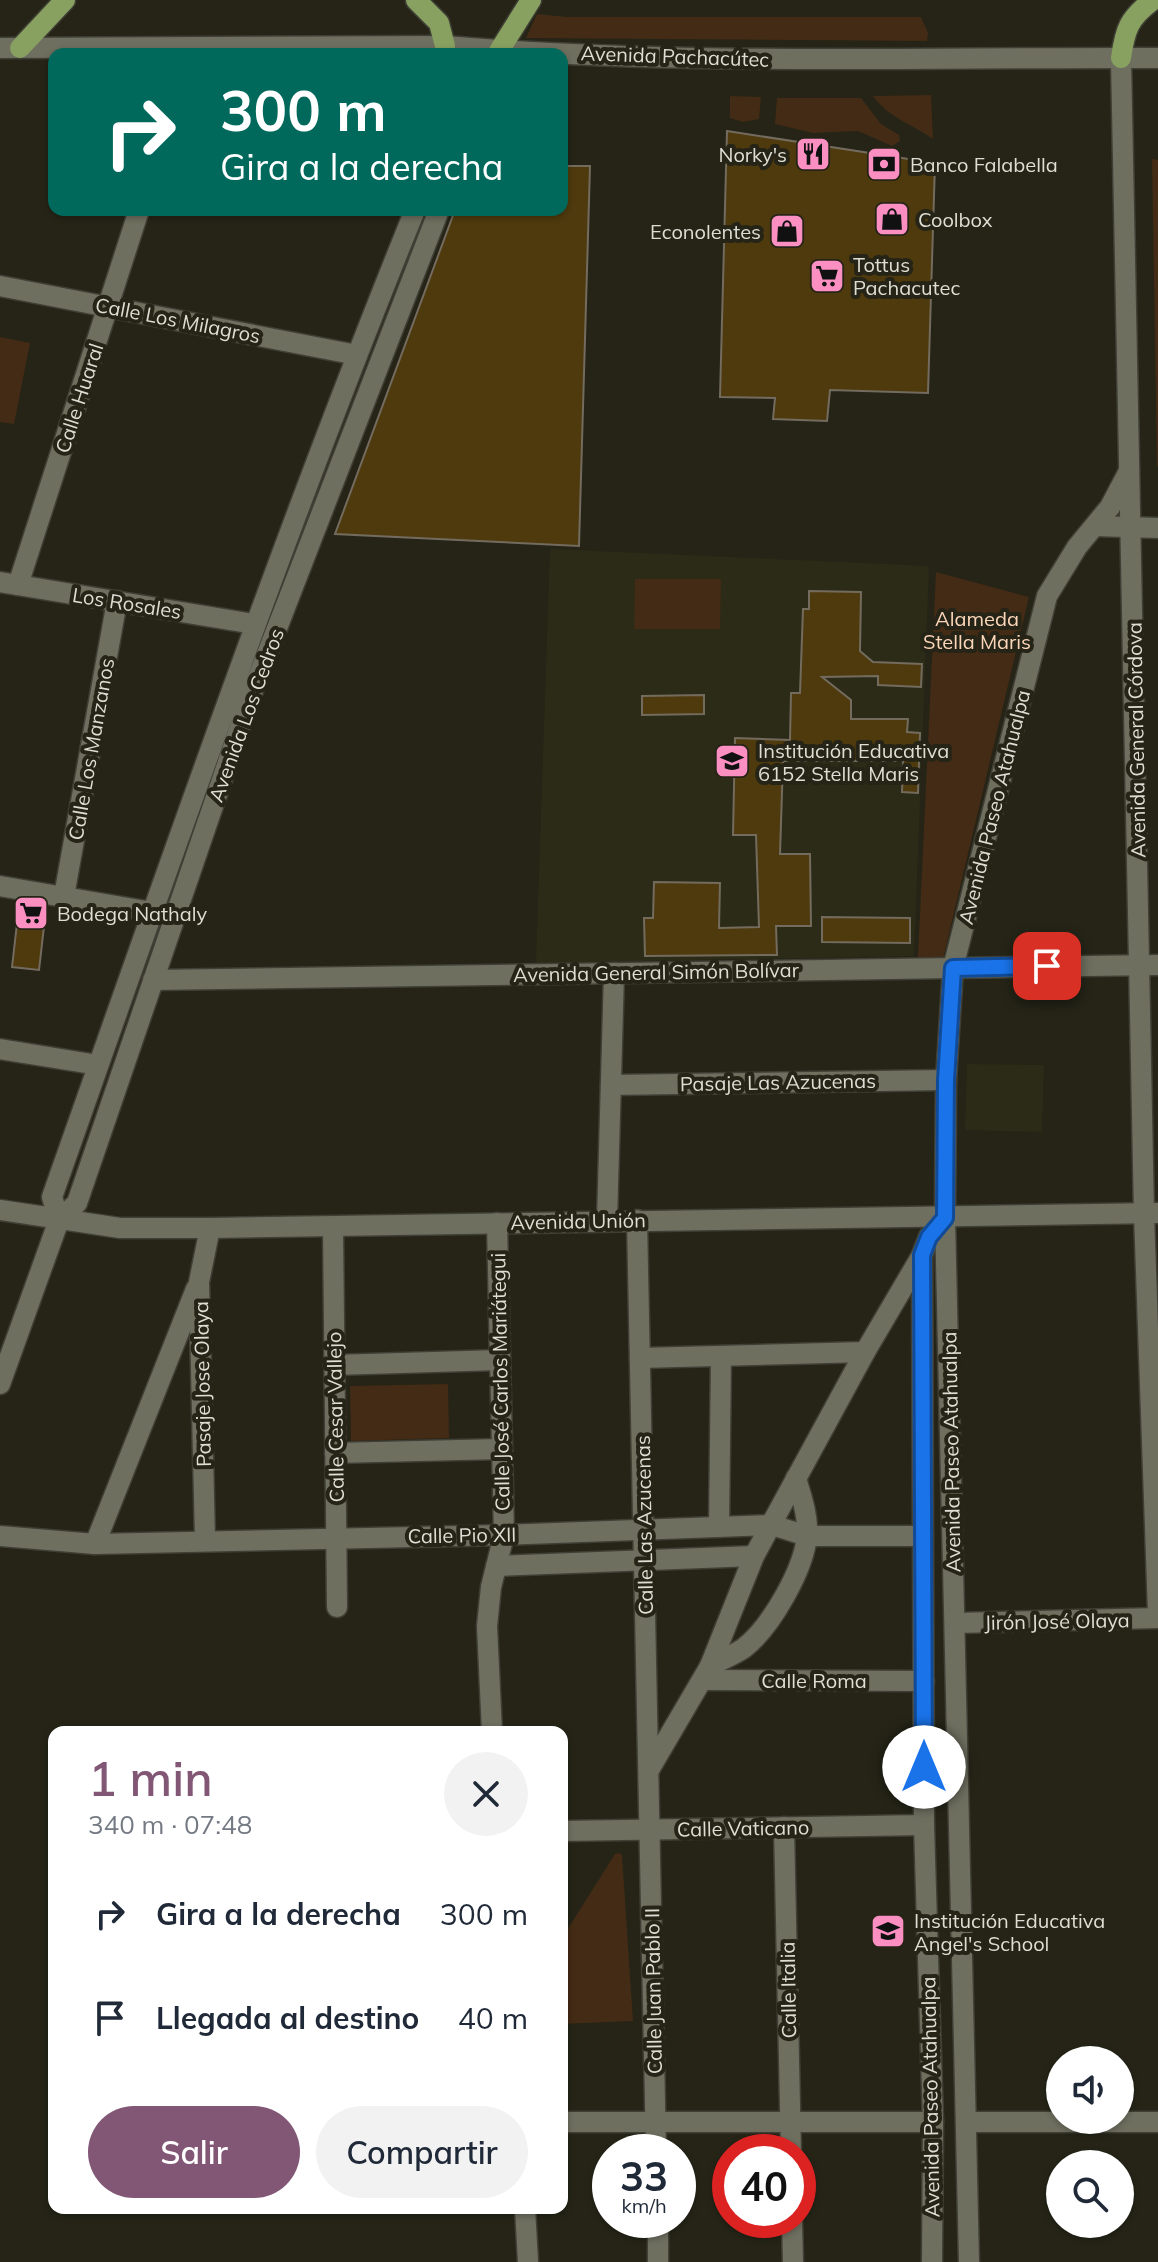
<!DOCTYPE html>
<html lang="es">
<meta charset="utf-8">
<style>
:root{--surface:#fff;--page:#f2f2f3;--text:#1f2937;--muted:#747a83;--accent:#825775}
body{margin:0;font-family:Mulish,sans-serif;background:var(--page);color:var(--text);height:100vh;display:flex;flex-direction:column;font-size:30px;white-space:nowrap}
*{box-sizing:border-box;margin:0}
p{font-size:26px;color:var(--muted)}
.icon{flex:none;width:44px;height:44px;fill:none;stroke:currentColor;stroke-width:2;stroke-linecap:round;stroke-linejoin:round}
.map{position:relative;flex:1;overflow:hidden}
.sheet{position:absolute;left:48px;top:1726px;width:520px;height:488px;display:flex;flex-direction:column;background:var(--surface);border-radius:16px;box-shadow:0 2px 6px #0004}
.sheet>*{flex:none}
.guide{position:absolute;left:48px;top:48px;width:520px;height:168px;border-radius:16px;box-shadow:0 2px 6px #0004;background:#00695c;color:#fff;overflow:hidden}
.buttons{position:absolute;left:1046px;top:2046px;display:grid;gap:16px}
.buttons a{display:grid;place-items:center;width:88px;height:88px;border-radius:50%;background:var(--surface);box-shadow:0 2px 6px #0004;font-size:40px}
.speed{position:absolute;left:592px;top:2134px;display:flex;gap:16px;font-size:40px;font-weight:700;text-align:center}
.speed>*{display:grid;place-content:center;width:104px;height:104px;border-radius:50%;background:var(--surface);box-shadow:0 2px 6px #0004;line-height:1}
.speed small{font-size:20px;font-weight:400}
.speed .limit{border:12px solid #d22;background:#fff;color:#111}
.pin{position:absolute;display:grid;place-items:center;width:68px;height:68px;color:#fff;margin:-34px;border-radius:16px;box-shadow:0 4px 12px #0006}
.me{position:absolute;width:88px;margin:-44px;rotate:0deg;stroke-linejoin:round;filter:drop-shadow(0 0 6px #0008)}
.turn{display:flex;align-items:center;gap:28px;height:168px;padding:0 40px;font-size:36px}
.turn .icon{width:104px;height:104px;stroke-width:2.5}
.turn b{display:block;font-size:56px;line-height:68px}
.round{display:grid;place-items:center;flex:none;width:84px;height:84px;border-radius:42px;background:var(--page)}
.overview{display:flex;align-items:center;justify-content:space-between;height:136px;padding:0 40px}
h1{font-size:48px;font-weight:600;line-height:60px;color:var(--accent)}
.button{display:flex;gap:16px;margin-top:auto;padding:16px 40px}
.button a{flex:1;height:92px;border-radius:48px;background:var(--accent);color:#fff;font-size:32px;font-weight:600;line-height:92px;text-align:center}
.button a+a{background:var(--page);color:var(--text)}
ul{padding:0;list-style:none}
li{display:flex;align-items:center;gap:24px;height:104px;padding:0 40px}
li div{flex:1}
li b{display:block;font-size:30px}
li em{font-style:normal}
.map>svg:first-child{display:block}
.built{fill:#2c2b17}
.green{fill:#432b15}
.building{fill:#4e3a0d;stroke:#736b5e;stroke-width:2}
.lines{fill:none;stroke-linecap:round;stroke-linejoin:round}
.minor-casing{stroke:#403f35;stroke-width:23}
.major-casing{stroke:#403f35;stroke-width:23}
.minor{stroke:#6f6f60;stroke-width:20}
.major{stroke:#88a161;stroke-width:20}
.route-casing{stroke:#114b97;stroke-width:20}
.route{stroke:#1a73e8;stroke-width:14}
.labels{text-anchor:middle;dominant-baseline:central;stroke-width:8;stroke-linejoin:round;paint-order:stroke}
.street-label{font-size:20px;fill:#deded5;stroke:#252417}
.poi-label{font-size:20px;fill:#deded5;stroke:#252417;text-anchor:start}
.park-label{font-size:20px;fill:#fcd6b9;stroke:#252417}
</style>
<div class="map">
<svg width="1158" height="2262" viewBox="0 0 1158 2262">
<rect width="100%" height="100%" fill="#252417"/>
<g class="built">
<path d="M550,549L929,566L914,956L536,963Z"/>
<path d="M967,1064L1044,1065L1042,1132L965,1130Z"/>
</g>
<g class="green">
<path d="M537,14L567,17H921L928,33L927,41L526,38Z"/>
<path d="M931,95L933,139C912,124 889,118 873,96Z"/>
<path d="M730,96L761,97L759,119L743,122L730,118Z"/>
<path d="M777,98H861L881,124L899,135L900,141L892,146L858,131L813,133L775,124Z"/>
<path d="M1152,159L1158,160V467L1157,466Z"/>
<path d="M0,337L30,343L14,424L0,422Z"/>
<path d="M936,572L1029,597L943,959L918,957Z"/>
<path d="M635,579H721L720,629H634Z"/>
<path d="M448,1384L449,1438L351,1441L350,1386Z"/>
<path d="M619,1853L622,1855L633,2021L562,2024V1938L615,1854Z"/>
</g>
<g class="building">
<path d="M727,131L935,163L928,393L830,390L827,421L773,419L775,398L720,397Z"/>
<path d="M562,166H590L579,546L335,534L455,210H562Z"/>
<path d="M809,591L861,592L860,651L873,662L922,664L921,687L878,685V676L822,677L851,700V719H908L907,732L920,733L918,793L902,792L903,761H783L780,854H810L811,926H776L777,955L645,956L644,918H653L654,882L720,883L719,928L759,927L756,835H733L735,738L790,740L791,693H800L803,609H809Z"/>
<path d="M704,695V714L642,715V696Z"/>
<path d="M19,906L46,909L39,970L12,967Z"/>
<path d="M822,917L910,918V943L822,942Z"/>
</g>
<g class="lines">
<g class="minor-casing">
<g id="minor">
<path d="M0,48L445,46C682,66 920,57 1158,58"/>
<path d="M1121,58L1144,1214L1158,1613"/>
<path d="M415,210C283,535 169,866 52,1197L59,1220L77,1203L250,698L439,210"/>
<path d="M0,286L357,355"/>
<path d="M1095,526L1158,528"/>
<path d="M0,582L254,624"/>
<path d="M18,585L139,210"/>
<path d="M0,886L152,912"/>
<path d="M64,896L117,601"/>
<path d="M153,980L1158,965"/>
<path d="M0,1049L98,1065"/>
<path d="M611,1085L946,1080"/>
<path d="M0,1210L120,1228H210L1158,1213"/>
<path d="M637,1220L656,2152"/>
<path d="M607,1221L614,973"/>
<path d="M333,1227L337,1607"/>
<path d="M640,1358L865,1352"/>
<path d="M334,1365L500,1360"/>
<path d="M0,1384L59,1220"/>
<path d="M335,1453L502,1449"/>
<path d="M719,1527L721,1356"/>
<path d="M0,1536L95,1544L504,1535L772,1525L807,1536H923"/>
<path d="M205,1540L199,1282L210,1228"/>
<path d="M95,1544L196,1289"/>
<path d="M496,1566L754,1556"/>
<path d="M955,1623L1158,1618"/>
<path d="M710,1666C721,1660 734,1655 744,1648C771,1627 805,1568 807,1534C808,1514 801,1496 796,1478"/>
<path d="M703,1680L924,1681"/>
<path d="M492,1732L487,1626L491,1587L504,1535L497,1223"/>
<path d="M649,1770L710,1666L754,1556L865,1352L922,1255"/>
<path d="M784,1827L791,2152"/>
<path d="M562,1831L924,1825"/>
<path d="M562,2122H933"/>
<path d="M967,2122H1158"/>
<path d="M525,2208L528,2262"/>
<path d="M658,2220V2262"/>
<path d="M792,2220L793,2262"/>
<path d="M932,2262L933,2122L924,1825L922,1255L929,1237L945,1218"/>
<path d="M969,2262L945,1218L946,1080L953,968L1047,596L1077,547L1110,507L1129,471"/>
</g>
</g>
<g class="major-casing">
<g id="major">
<path d="M416,0L439,23L445,46"/>
<path d="M20,48L65,0"/>
<path d="M499,51L531,0"/>
<path d="M1121,58C1125,29 1129,18 1153,0"/>
</g>
</g>
<use href="#minor" class="minor"/>
<use href="#major" class="major"/>
</g>
<g class="lines">
<g class="route-casing">
<path id="route" d="M924,1767L922,1255L929,1237L945,1218L946,1080L953,968L1047,966"/>
</g>
<use href="#route" class="route"/>
</g>
<defs>
<g id="restaurant-square" transform="scale(1.8)"><rect x="-9" y="-9" width="18" height="18" rx="4" fill="#fc8fc1" stroke="#252417"/><path d="M-5-6h1v4h1v-4h1v4h1v-4h1v5L-1.5 .5V6h-2V.5L-5-1ZM5-6V6H3V1.5H1.5Q1.5-4 5-6Z" fill="#111"/></g>
<g id="bank-square" transform="scale(1.8)"><rect x="-9" y="-9" width="18" height="18" rx="4" fill="#fc8fc1" stroke="#252417"/><path d="M-6-4H6V4H-6ZM0-2.3a2.3 2.3 0 1 0 0 4.6a2.3 2.3 0 1 0 0-4.6Z" fill="#111"/></g>
<g id="shop-square" transform="scale(1.8)"><rect x="-9" y="-9" width="18" height="18" rx="4" fill="#fc8fc1" stroke="#252417"/><path d="M-5-2.5h2.3a2.7 3.5 0 0 1 5.4 0H5L5.5 6h-11ZM-1.5-2.5h3a1.5 2.3 0 0 0-3 0Z" fill="#111"/></g>
<g id="supermarket-square" transform="scale(1.8)"><rect x="-9" y="-9" width="18" height="18" rx="4" fill="#fc8fc1" stroke="#252417"/><path d="M-6-5.5h2.5l.6 2H6L4.5 2H-2.5L-4.4-4H-6ZM-1.5 3.2a1.3 1.3 0 1 0 .1 0ZM3 3.2a1.3 1.3 0 1 0 .1 0Z" fill="#111"/></g>
<g id="school-square" transform="scale(1.8)"><rect x="-9" y="-9" width="18" height="18" rx="4" fill="#fc8fc1" stroke="#252417"/><path d="M0-5L7-2L0 1L-7-2ZM-4 1L0 2.5L4 1V4Q0 6-4 4Z" fill="#111"/></g>
</defs>
<g fill-rule="evenodd">
<use href="#restaurant-square" x="813" y="154"/>
<use href="#bank-square" x="884" y="164"/>
<use href="#shop-square" x="892" y="219"/>
<use href="#shop-square" x="787" y="231"/>
<use href="#supermarket-square" x="827" y="276"/>
<use href="#school-square" x="732" y="761"/>
<use href="#supermarket-square" x="31" y="913"/>
<use href="#school-square" x="888" y="1931"/>
</g>
<g class="labels">
<g class="street-label">
<text transform="translate(675 56) rotate(2)">Avenida Pachacútec</text>
<text transform="translate(178 320) rotate(11)">Calle Los Milagros</text>
<text transform="translate(79 398) rotate(-72)">Calle Huaral</text>
<text transform="translate(127 603) rotate(9)">Los Rosales</text>
<text transform="translate(246 715) rotate(-70)">Avenida Los Cedros</text>
<text transform="translate(1136 740) rotate(-91)">Avenida General Córdova</text>
<text transform="translate(91 749) rotate(-80)">Calle Los Manzanos</text>
<text transform="translate(994 807) rotate(-76)">Avenida Paseo Atahualpa</text>
<text transform="translate(656 972) rotate(-1)">Avenida General Simón Bolívar</text>
<text transform="translate(778 1082) rotate(-1)">Pasaje Las Azucenas</text>
<text transform="translate(578 1221) rotate(-1)">Avenida Unión</text>
<text transform="translate(500 1382) rotate(-91)">Calle José Carlos Mariátegui</text>
<text transform="translate(202 1384) rotate(-91)">Pasaje Jose Olaya</text>
<text transform="translate(335 1417) rotate(-91)">Calle Cesar Vallejo</text>
<text transform="translate(951 1452) rotate(-91)">Avenida Paseo Atahualpa</text>
<text transform="translate(644 1525) rotate(-91)">Calle Las Azucenas</text>
<text transform="translate(462 1535) rotate(-1)">Calle Pio XII</text>
<text transform="translate(1057 1621) rotate(-1)">Jirón José Olaya</text>
<text x="814" y="1680">Calle Roma</text>
<text transform="translate(743 1828) rotate(-1)">Calle Vaticano</text>
<text transform="translate(788 1990) rotate(-91)">Calle Italia</text>
<text transform="translate(653 1991) rotate(-91)">Calle Juan Pablo II</text>
<text transform="translate(930 2097) rotate(-91)">Avenida Paseo Atahualpa</text>
</g>
<g class="poi-label">
<text x="787" y="154" text-anchor="end">Norky's</text>
<text x="910" y="164">Banco Falabella</text>
<text x="918" y="219">Coolbox</text>
<text x="761" y="231" text-anchor="end">Econolentes</text>
<text x="853" y="264">Tottus<tspan x="853" dy="23">Pachacutec</tspan></text>
<text x="758" y="750">Institución Educativa<tspan x="758" dy="23">6152 Stella Maris</tspan></text>
<text x="57" y="913">Bodega Nathaly</text>
<text x="914" y="1920">Institución Educativa<tspan x="914" dy="23">Angel's School</tspan></text>
</g>
<g class="park-label">
<text x="977" y="618">Alameda<tspan x="977" dy="23">Stella Maris</tspan></text>
</g>
</g>
</svg>
<div class="buttons">
<a><svg class="icon" aria-label="sound" viewBox="0 0 24 24"><path d="M4 9h4l5-4v14l-5-4H4zM17 9q2 3 0 6"/></svg></a>
<a><svg class="icon" aria-label="search" viewBox="0 0 24 24"><circle cx="10" cy="10" r="6"/><path d="M15 15l6 6"/></svg></a>
</div>
<div class="speed"><div>33<small>km/h</small></div><div class="limit">40</div></div>
<div class="pin" style="left:1047px;top:966px;background:#d93025"><svg class="icon" aria-label="arrive" viewBox="0 0 24 24"><path d="M6 21V4h12l-3 4 3 4H6"/></svg></div>
<svg class="me" style="left:924px;top:1767px" viewBox="-20 -20 40 40"><circle r="19" fill="#fff"/><path d="M0-13L10 11 0 6-10 11z" fill="#1a73e8"/></svg>
<div class="guide">
<div class="turn"><svg class="icon" aria-label="right" viewBox="0 0 24 24"><path d="M7 20v-9h11M14 6l5 5-5 5"/></svg><div><b>300 m</b>Gira a la derecha</div></div>
</div>
<section class="sheet">
<div class="overview"><div><h1>1 min</h1><p>340 m · 07:48</p></div><a class="round"><svg class="icon" aria-label="close" viewBox="0 0 24 24"><path d="M6 6l12 12M18 6L6 18"/></svg></a></div>
<ul>
<li><svg class="icon" aria-label="right" viewBox="0 0 24 24"><path d="M7 20v-9h11M14 6l5 5-5 5"/></svg><div><b>Gira a la derecha</b></div><em>300 m</em></li>
<li><svg class="icon" aria-label="arrive" viewBox="0 0 24 24"><path d="M6 21V4h12l-3 4 3 4H6"/></svg><div><b>Llegada al destino</b></div><em>40 m</em></li>
</ul>
<div class="button"><a>Salir</a><a>Compartir</a></div>
</section>
</div>
